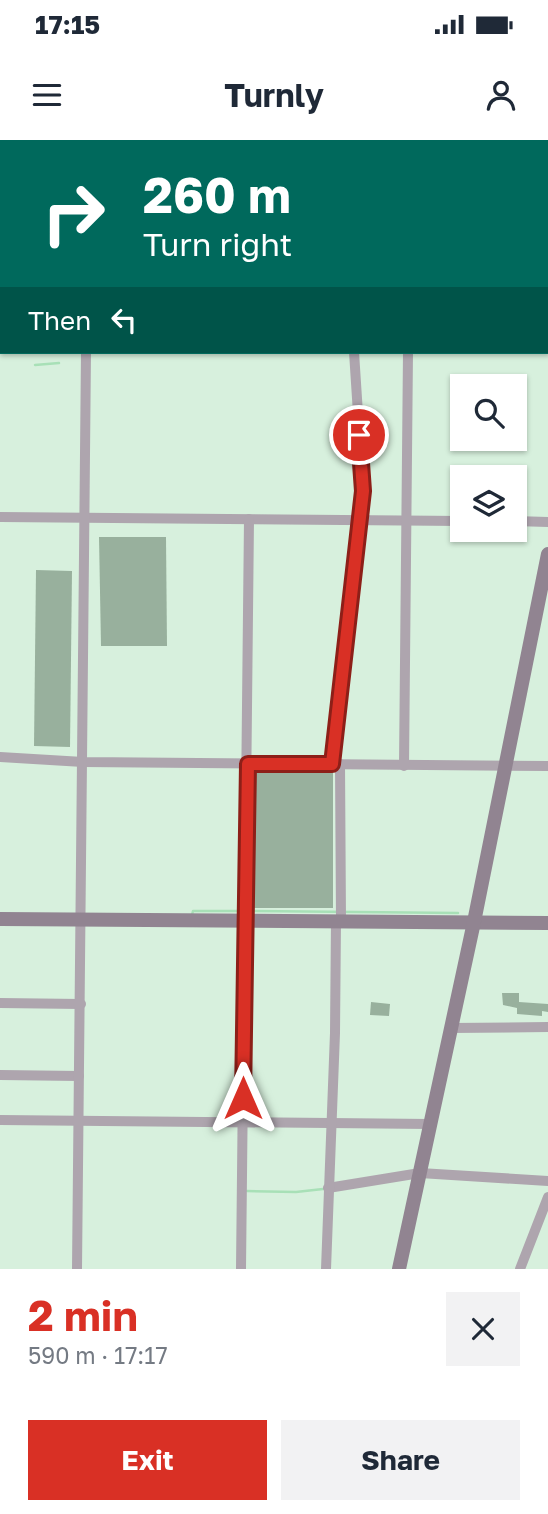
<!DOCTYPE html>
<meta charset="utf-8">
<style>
:root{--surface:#fff;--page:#f2f2f3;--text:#1f2937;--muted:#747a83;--accent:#d93025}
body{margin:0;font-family:"Golos Text",sans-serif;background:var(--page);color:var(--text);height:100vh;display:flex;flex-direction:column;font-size:26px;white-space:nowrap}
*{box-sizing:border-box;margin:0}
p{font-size:23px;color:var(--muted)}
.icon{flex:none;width:38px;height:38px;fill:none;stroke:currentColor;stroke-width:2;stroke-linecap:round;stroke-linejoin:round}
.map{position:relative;height:1129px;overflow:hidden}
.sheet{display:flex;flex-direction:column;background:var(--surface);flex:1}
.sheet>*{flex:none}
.banner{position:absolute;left:0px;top:0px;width:550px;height:214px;box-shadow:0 2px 5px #0004;background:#00695c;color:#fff;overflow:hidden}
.controls{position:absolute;left:450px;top:234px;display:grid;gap:14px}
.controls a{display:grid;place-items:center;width:77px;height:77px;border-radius:0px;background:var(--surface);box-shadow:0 2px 5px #0004;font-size:35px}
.pin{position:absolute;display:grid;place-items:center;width:60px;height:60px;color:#fff;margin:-30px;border:4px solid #fff;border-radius:50%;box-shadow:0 2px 7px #0007}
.me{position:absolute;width:77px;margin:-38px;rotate:0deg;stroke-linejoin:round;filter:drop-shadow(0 0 5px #0008)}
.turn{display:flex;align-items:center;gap:24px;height:147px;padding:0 28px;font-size:32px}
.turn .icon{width:91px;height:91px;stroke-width:2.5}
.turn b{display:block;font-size:49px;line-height:60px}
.then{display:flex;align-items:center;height:66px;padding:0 28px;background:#0003;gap:14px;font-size:26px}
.round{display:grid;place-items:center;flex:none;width:74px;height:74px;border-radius:0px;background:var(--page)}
.head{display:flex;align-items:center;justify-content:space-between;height:119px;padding:0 28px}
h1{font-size:42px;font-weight:700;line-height:52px;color:var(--accent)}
.primary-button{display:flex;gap:14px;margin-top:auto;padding:14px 28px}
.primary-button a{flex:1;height:80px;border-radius:0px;background:var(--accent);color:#fff;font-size:28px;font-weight:700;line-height:80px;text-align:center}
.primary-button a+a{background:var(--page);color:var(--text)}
.status{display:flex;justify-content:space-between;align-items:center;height:49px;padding:0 35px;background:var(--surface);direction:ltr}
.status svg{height:19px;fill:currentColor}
header{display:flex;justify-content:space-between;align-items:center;height:91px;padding:0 28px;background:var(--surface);font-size:32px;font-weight:700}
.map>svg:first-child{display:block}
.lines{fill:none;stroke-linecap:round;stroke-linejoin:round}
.stream{stroke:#a8e0b7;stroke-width:2.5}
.building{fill:#98b09d}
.street{stroke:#aea5ae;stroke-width:10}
.secondary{stroke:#918491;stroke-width:14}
.route-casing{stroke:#8d1f18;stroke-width:18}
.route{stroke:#d93025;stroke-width:12}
</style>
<div class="status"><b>17:15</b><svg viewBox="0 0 49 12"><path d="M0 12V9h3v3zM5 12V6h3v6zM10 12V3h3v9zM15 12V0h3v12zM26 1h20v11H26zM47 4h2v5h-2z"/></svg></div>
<header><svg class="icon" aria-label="menu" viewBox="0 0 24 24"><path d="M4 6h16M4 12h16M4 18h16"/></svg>Turnly<svg class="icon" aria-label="person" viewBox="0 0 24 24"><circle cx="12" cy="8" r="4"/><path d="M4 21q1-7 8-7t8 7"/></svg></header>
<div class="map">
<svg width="548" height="1129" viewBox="0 0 548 1129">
<rect width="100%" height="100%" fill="#d7f0dd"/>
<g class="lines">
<g class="stream">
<path d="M35,225L59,223"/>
<path d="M253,771L458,773"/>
<path d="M192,775L193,771H237"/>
<path d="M247,1051L296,1052L323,1049"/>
</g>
</g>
<g class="building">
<path d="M99,397H166L167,506H101Z"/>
<path d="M36,430L72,431L70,607L34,606Z"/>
<path d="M254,631L333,632V768H252Z"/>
<path d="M502,853H519V862L548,864V872L542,871V876L517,874V868L503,865Z"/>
<path d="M371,862L390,864L389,876L370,875Z"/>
</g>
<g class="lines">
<g class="street">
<path d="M23,0V2"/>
<path d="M351,0V2"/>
<path d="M499,0V2"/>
<path d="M98,2V0"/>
<path d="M190,2L205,0"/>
<path d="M261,2V0"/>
<path d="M0,15H2"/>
<path d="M0,62H2"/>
<path d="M0,137L2,138"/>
<path d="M0,377L462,381"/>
<path d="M514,381L548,382"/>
<path d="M0,617L83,622L548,626"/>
<path d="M332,624L363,351L354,212"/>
<path d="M340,624L341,781"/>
<path d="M404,626L408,212"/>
<path d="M0,863L81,864"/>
<path d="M451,888L548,887"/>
<path d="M0,935L79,936"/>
<path d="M0,980L430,984"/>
<path d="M328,1048L420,1033L548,1041"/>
<path d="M77,1129L86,212"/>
<path d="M241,1129L249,379"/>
<path d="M326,1129L335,893L336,781"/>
<path d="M520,1129L548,1057"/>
</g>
<g class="secondary">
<path d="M0,779L548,783"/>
<path d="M399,1129L474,782L548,414"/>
</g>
</g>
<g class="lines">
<g class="route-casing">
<path id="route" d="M243,958L248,624H332L363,351L359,295"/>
</g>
<use href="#route" class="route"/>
</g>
</svg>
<div class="controls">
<a><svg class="icon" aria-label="search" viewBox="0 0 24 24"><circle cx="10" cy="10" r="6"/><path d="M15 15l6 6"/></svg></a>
<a><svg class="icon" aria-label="layers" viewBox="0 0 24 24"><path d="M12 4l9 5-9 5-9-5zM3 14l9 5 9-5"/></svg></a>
</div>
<div class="pin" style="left:359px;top:295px;background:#d93025"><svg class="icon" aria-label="arrive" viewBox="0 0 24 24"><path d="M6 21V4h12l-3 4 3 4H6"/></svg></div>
<svg class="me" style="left:243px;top:958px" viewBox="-20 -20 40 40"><path d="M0-17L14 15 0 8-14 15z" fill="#d93025" stroke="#fff" stroke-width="4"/></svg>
<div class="banner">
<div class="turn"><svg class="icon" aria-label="right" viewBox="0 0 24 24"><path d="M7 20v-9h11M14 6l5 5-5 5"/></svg><div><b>260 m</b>Turn right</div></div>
<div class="then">Then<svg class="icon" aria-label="left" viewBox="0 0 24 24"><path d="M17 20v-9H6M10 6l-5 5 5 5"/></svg></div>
</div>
</div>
<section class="sheet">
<div class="head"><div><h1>2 min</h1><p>590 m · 17:17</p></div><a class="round"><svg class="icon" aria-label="close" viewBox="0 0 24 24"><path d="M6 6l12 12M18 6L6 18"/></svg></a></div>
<div class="primary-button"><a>Exit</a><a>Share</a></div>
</section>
